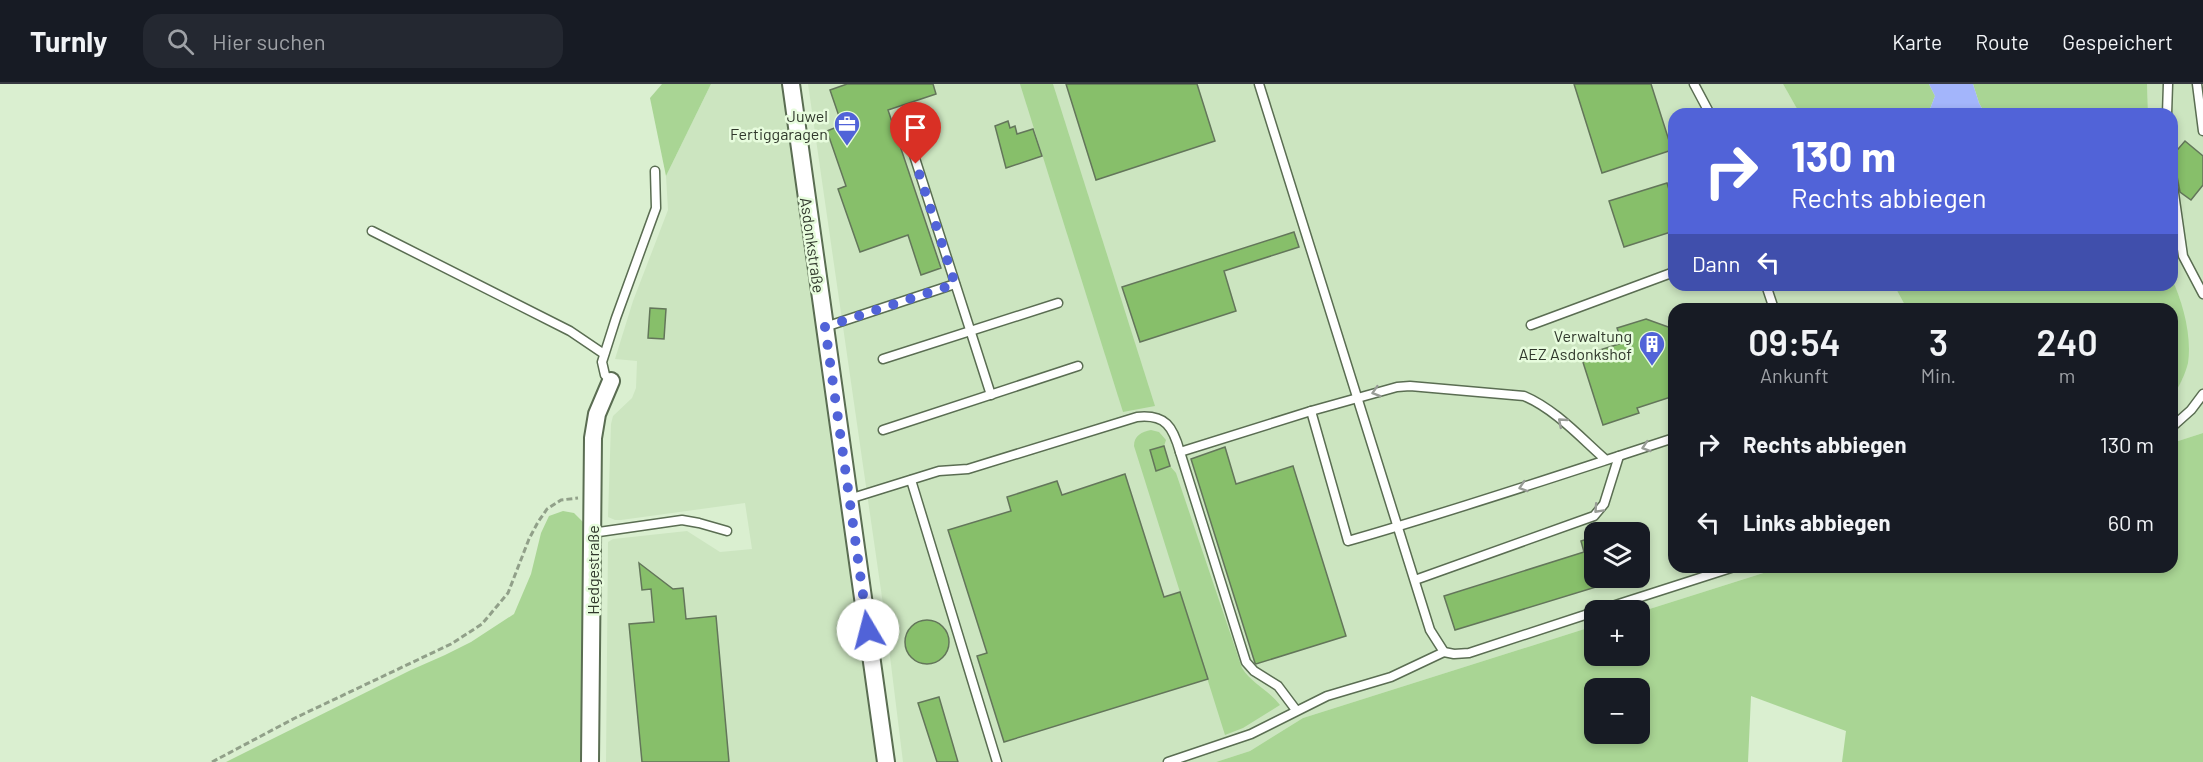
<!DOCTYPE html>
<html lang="de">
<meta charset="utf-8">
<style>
:root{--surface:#171b24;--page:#242831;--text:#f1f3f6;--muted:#9ea1a6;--line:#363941}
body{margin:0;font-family:Barlow,sans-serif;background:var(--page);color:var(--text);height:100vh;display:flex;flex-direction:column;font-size:22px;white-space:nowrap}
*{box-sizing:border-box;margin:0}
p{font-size:20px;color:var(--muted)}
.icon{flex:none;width:33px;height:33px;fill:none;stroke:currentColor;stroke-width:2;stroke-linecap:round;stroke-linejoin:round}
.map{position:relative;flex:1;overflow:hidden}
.details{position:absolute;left:1668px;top:219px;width:510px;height:270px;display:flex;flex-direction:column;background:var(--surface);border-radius:18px;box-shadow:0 3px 9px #0003}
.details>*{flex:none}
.banner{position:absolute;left:1668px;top:24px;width:510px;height:183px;border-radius:18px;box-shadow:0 3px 9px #0003;background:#5163d8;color:#fff;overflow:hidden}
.buttons{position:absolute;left:1584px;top:438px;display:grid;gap:12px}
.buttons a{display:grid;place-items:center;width:66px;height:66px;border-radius:12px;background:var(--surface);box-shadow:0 3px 9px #0003;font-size:30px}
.pin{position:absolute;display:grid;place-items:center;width:51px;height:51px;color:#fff;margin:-62px -26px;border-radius:50% 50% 50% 0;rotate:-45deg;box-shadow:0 0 6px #0007}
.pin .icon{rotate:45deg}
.me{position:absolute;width:66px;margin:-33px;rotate:352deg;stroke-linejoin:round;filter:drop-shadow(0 0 4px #0008)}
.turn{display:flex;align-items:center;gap:21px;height:126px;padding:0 24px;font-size:27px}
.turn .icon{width:78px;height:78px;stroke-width:2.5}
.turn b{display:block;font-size:42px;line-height:51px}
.then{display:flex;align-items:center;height:57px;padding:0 24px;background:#0003;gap:12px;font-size:22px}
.eta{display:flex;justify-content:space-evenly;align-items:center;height:102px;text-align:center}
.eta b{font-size:36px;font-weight:600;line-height:42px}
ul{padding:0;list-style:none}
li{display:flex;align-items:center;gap:18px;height:78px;padding:0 24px}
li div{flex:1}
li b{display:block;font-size:22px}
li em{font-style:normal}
header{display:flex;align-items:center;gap:36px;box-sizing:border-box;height:84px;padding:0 30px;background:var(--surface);border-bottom:2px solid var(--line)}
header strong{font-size:28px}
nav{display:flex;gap:33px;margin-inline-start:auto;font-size:21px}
.search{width:420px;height:54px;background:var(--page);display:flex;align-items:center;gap:15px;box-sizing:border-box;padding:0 21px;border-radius:18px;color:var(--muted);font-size:22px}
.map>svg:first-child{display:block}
.built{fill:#cce5c0;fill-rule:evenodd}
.green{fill:#a9d594;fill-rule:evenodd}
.water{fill:#a3b5fb}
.building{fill:#87bf6a;stroke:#63765a;stroke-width:1.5}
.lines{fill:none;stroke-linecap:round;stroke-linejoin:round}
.service-casing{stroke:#5a6d52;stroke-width:11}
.minor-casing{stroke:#5a6d52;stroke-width:20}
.path{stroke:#91a089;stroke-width:3;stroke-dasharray:6 3;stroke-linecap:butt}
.service{stroke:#fff;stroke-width:8}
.minor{stroke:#fff;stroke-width:16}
.oneway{stroke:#989c96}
.route{stroke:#5163d8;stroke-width:10;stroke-dasharray:0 18}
.labels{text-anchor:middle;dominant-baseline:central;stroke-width:5;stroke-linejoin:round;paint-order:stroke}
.poi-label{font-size:16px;fill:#30382c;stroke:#e7fcdd;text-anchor:end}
.street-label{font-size:16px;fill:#30382c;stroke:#e7fcdd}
</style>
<header>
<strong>Turnly</strong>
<div class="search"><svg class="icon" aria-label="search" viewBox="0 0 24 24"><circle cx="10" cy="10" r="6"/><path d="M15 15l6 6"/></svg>Hier suchen</div>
<nav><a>Karte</a><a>Route</a><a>Gespeichert</a></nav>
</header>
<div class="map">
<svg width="2203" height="678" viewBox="0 0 2203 678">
<rect width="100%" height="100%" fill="#daefd0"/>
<g class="built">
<path d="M711,0H782L877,678H606L608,458L613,455L687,447L720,468L752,465L745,419L621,436H615L608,433L611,340L613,332L632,314L636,304L637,277L615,275L633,217L668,126L666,92Z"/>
<path d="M808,0H1783L1800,30H1674V201H1894L1907,225H1674V483H1782L1640,528V526H1594V542L1303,634L1250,667L1216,678H903L887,548ZM1594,448H1640V494H1594Z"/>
<path d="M2147,0H2203V349L2172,359V314L2183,294L2186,242L2180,215L2172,195V30H2148Z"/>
</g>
<g class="green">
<path d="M662,0H711L666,92L650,14Z"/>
<path d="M1020,0H1053L1155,322L1123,328Z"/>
<path d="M1783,0H1929L1935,12L1928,30H1800Z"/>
<path d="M1973,0H2147L2148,30H1985L1979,19Z"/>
<path d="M2172,195C2183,219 2192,252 2188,279C2185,291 2179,303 2172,314V225H1907L1894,201H2172Z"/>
<path d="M1151,346L1159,348L1166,356L1164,362L1150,366L1157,387L1170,382L1176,389L1242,584C1251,599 1269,606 1280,621L1243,644L1225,651L1134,362C1134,351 1142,348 1151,346Z"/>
<path d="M2203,349V678H1842L1846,647L1751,612L1748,678H1216L1250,667L1303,634L1594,542V572H1640V528L1782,483H2172V359ZM1594,604H1640V650H1594Z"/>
<path d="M563,427L574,429L583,438L581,678H226L411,586L445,571L471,558L514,530L531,490L541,449L549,432Z"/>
</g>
<path class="water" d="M1929,0H1973L1979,19L1985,30H1928L1935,12Z"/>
<g class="building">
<path d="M847,0H933L936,10L888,26L941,184L921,191L908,151L860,168L838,105L846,102L827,47L842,41L830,6Z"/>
<path d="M1066,0H1197L1215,57L1096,96Z"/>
<path d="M1574,0H1651L1672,66L1602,89Z"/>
<path d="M1008,37L1010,44L1015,42L1017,50L1033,45L1042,72L1006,84L995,42Z"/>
<path d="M2185,57L2203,72V101L2191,116L2180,108L2177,92L2172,89V72Z"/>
<path d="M1667,99L1674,122V147L1624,163L1609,117Z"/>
<path d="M1294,148L1299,163L1224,187L1236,227L1140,258L1122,203Z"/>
<path d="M650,224L666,225L664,255L648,254Z"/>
<path d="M1646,235L1674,245V312L1637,324L1639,329L1603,341L1581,272L1622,259L1617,244Z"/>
<path d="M1164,362L1170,382L1156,387L1150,366Z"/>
<path d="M1225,363L1236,400L1293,382L1346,552L1256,580L1255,579L1191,375Z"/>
<path d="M1125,390L1164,513L1180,508L1208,595L1004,658L977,572L987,569L948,446L1011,427L1007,413L1057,397L1062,411Z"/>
<path d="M1594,453L1596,503L1455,546L1444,512L1584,468L1581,457Z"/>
<path d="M639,479L673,505L683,504L686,535L716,532L729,678H642L629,540L654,538L651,505L642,506Z"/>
<circle cx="927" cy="558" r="22"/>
<path d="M939,613L958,678H937L918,619Z"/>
</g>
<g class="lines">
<g class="service-casing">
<g id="service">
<path d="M1259,0L1430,546L1444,568L1454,570L1469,569L1594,528"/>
<path d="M1694,0L1710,30"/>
<path d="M2197,0L2203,47"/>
<path d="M2167,30L2168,0"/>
<path d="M904,40L991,311"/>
<path d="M2172,95L2183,172L2203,210"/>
<path d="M372,147L570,247L604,270"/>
<path d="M1766,201L1774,225"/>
<path d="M1531,241L1674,188"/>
<path d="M825,243L955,200"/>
<path d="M883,275L1058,219"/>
<path d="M611,297L605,291L602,278L616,234L656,124L655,87"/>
<path d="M2172,343L2191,326L2203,310"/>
<path d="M883,346L1078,282"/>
<path d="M1606,376C1581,354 1555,325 1524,312L1410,302L1397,303L1311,327L1348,457C1457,426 1566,389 1674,354"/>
<path d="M911,396L997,678"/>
<path d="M849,415L939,387L968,385L1137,333C1166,330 1173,343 1180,368"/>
<path d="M592,449L682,436L699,439L727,447"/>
<path d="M1415,496L1594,432L1604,420L1619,372"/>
<path d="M1600,526L1734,483"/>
<path d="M1296,626L1278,602L1254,587L1246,578L1180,368L1311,327"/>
<path d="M1168,678L1251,650L1327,612L1391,593L1444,568"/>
</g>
</g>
<g class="minor-casing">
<g id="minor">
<path d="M791,0L886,678"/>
<path d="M590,678L593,354L597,330L611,297"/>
</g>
</g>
<path class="path" d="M212,678L295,634L451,560L482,540L508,509L529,455L538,438L547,425L561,416L578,414"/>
<use href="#service" class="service"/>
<use href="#minor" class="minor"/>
</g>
<defs><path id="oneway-chevron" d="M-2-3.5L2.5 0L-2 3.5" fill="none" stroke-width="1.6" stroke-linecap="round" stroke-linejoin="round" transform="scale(1.5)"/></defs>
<g class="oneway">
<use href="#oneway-chevron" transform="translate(1376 308) rotate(163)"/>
<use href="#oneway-chevron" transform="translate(1562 338) rotate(-139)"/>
<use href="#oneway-chevron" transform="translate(1646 363) rotate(162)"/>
<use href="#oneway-chevron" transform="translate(1523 403) rotate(162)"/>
<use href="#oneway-chevron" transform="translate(1598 425) rotate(133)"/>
</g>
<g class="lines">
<path class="route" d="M868,546L825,243L955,200L916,80"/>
</g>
<defs>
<g id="office-pin" transform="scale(1.35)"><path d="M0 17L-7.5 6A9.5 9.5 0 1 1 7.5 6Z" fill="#5163d8" stroke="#e7fcdd"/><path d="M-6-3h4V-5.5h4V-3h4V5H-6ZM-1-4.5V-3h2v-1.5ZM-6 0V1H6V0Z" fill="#fff"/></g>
<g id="building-pin" transform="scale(1.35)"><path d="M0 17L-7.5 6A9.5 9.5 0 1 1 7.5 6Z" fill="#5163d8" stroke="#e7fcdd"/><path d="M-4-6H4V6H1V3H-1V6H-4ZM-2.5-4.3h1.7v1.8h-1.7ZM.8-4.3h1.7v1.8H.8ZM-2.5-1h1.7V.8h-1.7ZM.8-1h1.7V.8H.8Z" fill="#fff"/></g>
</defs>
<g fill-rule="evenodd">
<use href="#office-pin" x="847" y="40"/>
<use href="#building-pin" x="1652" y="260"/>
</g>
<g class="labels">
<g class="poi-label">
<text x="828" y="31">Juwel<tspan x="828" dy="18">Fertiggaragen</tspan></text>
<text x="1632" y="251">Verwaltung<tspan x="1632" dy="18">AEZ Asdonkshof</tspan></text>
</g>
<g class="street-label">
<text transform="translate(813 161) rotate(82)">Asdonkstraße</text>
<text transform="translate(592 486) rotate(-90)">Hedgestraße</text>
</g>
</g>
</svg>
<div class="buttons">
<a><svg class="icon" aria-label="layers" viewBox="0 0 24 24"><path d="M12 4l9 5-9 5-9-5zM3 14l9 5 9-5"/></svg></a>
<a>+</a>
<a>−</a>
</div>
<div class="pin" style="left:916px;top:80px;background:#d93025"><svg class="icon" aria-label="arrive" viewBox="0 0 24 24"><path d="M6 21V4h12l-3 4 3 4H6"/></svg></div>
<svg class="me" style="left:868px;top:546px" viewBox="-20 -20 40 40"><circle r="19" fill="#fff"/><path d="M0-13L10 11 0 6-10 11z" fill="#5163d8"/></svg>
<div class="banner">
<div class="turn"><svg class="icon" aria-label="right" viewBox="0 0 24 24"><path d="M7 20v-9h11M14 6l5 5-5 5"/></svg><div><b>130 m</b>Rechts abbiegen</div></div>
<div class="then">Dann<svg class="icon" aria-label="left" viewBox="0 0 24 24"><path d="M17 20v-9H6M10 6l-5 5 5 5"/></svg></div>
</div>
<section class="details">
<div class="eta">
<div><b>09:54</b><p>Ankunft</p></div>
<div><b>3</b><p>Min.</p></div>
<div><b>240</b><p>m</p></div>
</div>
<ul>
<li><svg class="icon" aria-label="right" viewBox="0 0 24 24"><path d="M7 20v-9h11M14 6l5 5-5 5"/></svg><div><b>Rechts abbiegen</b></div><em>130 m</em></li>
<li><svg class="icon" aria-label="left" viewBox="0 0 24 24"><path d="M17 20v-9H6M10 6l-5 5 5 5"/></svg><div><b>Links abbiegen</b></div><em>60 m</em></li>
</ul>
</section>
</div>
